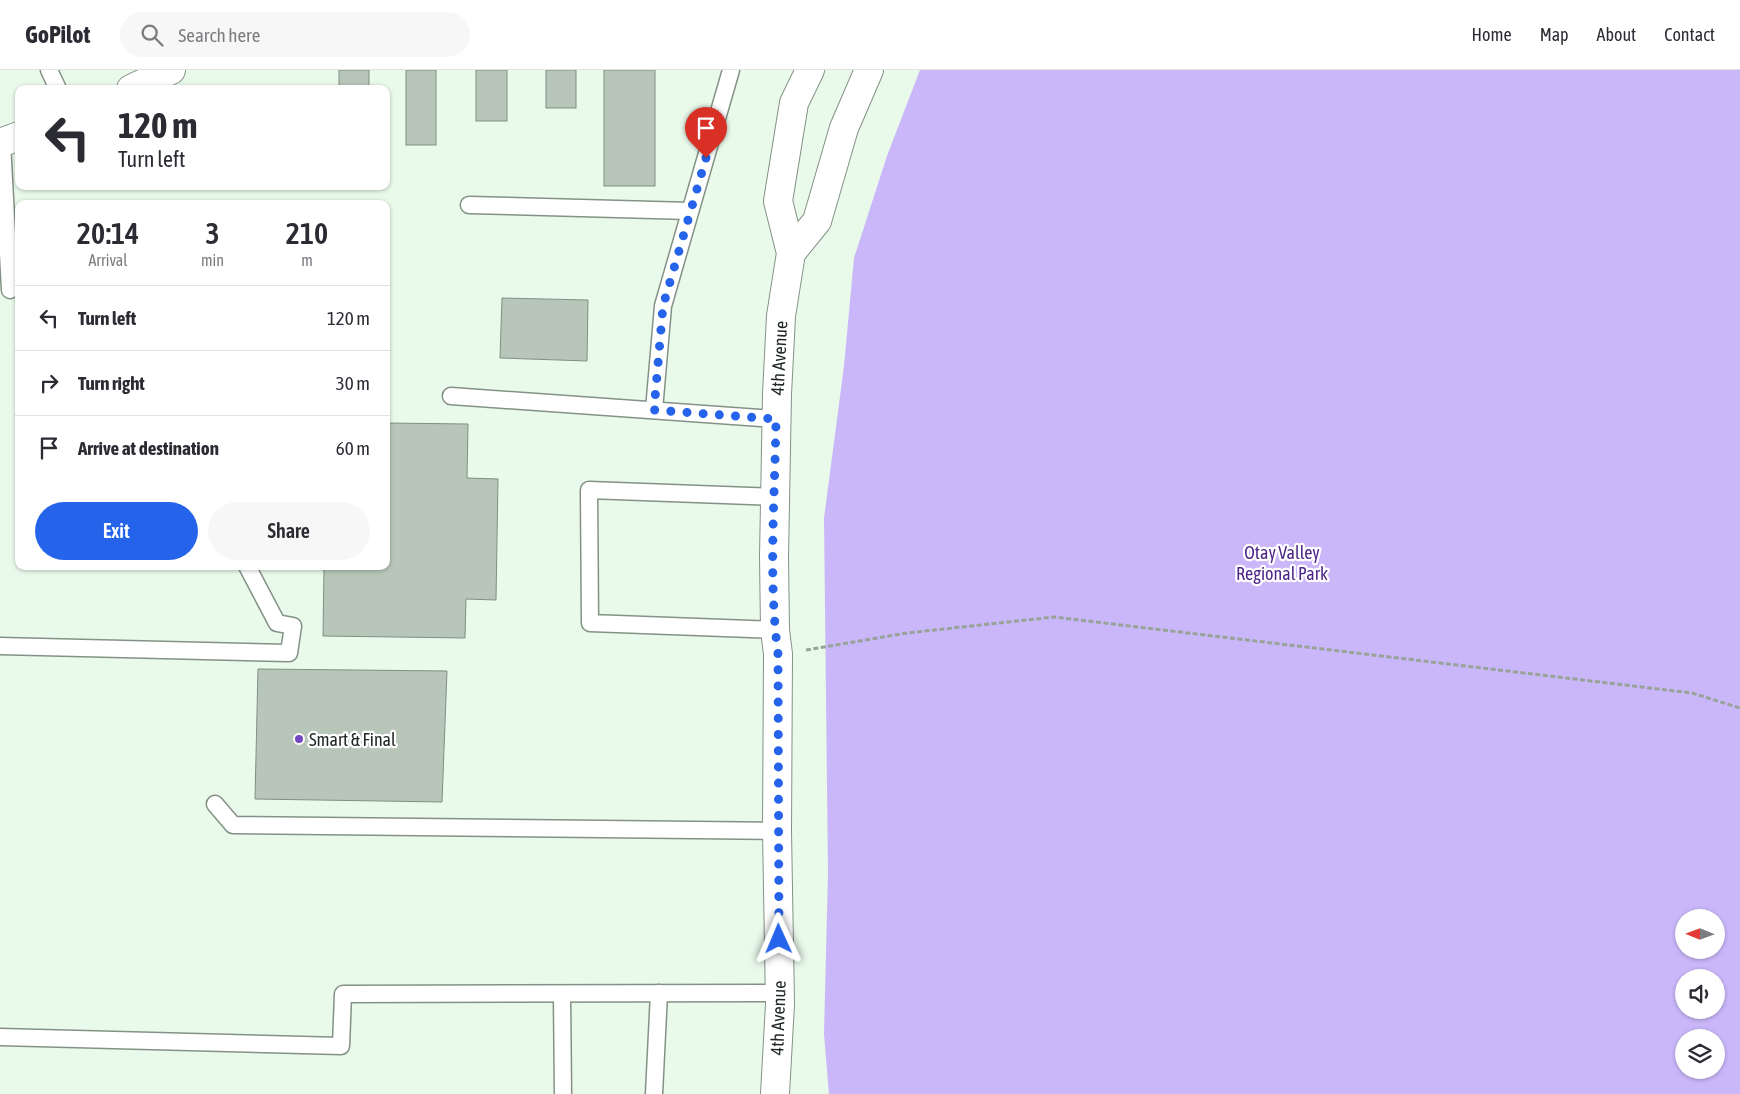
<!DOCTYPE html>
<style>
:root{--surface:#fff;--page:#f7f7f7;--text:#2b2b33;--muted:#7c7c81;--line:#e1e1e2;--accent:#2563eb}
body{margin:0;font-family:"Asap Condensed",sans-serif;background:var(--page);color:var(--text);height:100vh;display:flex;flex-direction:column;font-size:19px;white-space:nowrap}
*{box-sizing:border-box;margin:0}
p{font-size:16px;color:var(--muted)}
.icon{flex:none;width:28px;height:28px;fill:none;stroke:currentColor;stroke-width:2;stroke-linecap:round;stroke-linejoin:round}
.map{position:relative;flex:1;overflow:hidden}
.drawer{position:absolute;left:15px;top:130px;width:375px;height:370px;display:flex;flex-direction:column;background:var(--surface);border-radius:10px;box-shadow:0 1px 4px #0004}
.drawer>*{flex:none}
.banner{position:absolute;left:15px;top:15px;width:375px;height:105px;border-radius:10px;box-shadow:0 1px 4px #0004;background:#fff;color:var(--text);overflow:hidden}
.needle{width:32px;rotate:271deg}
.fabs{position:absolute;left:1675px;top:839px;display:grid;gap:10px}
.fabs a{display:grid;place-items:center;width:50px;height:50px;border-radius:50%;background:var(--surface);box-shadow:0 1px 4px #0004;font-size:25px}
.pin{position:absolute;display:grid;place-items:center;width:42px;height:42px;color:#fff;margin:-51px -21px;border-radius:50% 50% 50% 0;rotate:-45deg;box-shadow:0 0 5px #0007}
.pin .icon{rotate:45deg}
.me{position:absolute;width:55px;margin:-28px;rotate:359deg;stroke-linejoin:round;filter:drop-shadow(0 0 4px #0008)}
.turn{display:flex;align-items:center;gap:18px;height:105px;padding:0 20px;font-size:22px}
.turn .icon{width:65px;height:65px;stroke-width:2.5}
.turn b{display:block;font-size:35px;line-height:42px}
.eta{display:flex;justify-content:space-evenly;align-items:center;height:85px;text-align:center}
.eta b{font-size:30px;font-weight:600;line-height:35px}
.cta{display:flex;gap:10px;margin-top:auto;padding:10px 20px}
.cta a{flex:1;height:58px;border-radius:30px;background:var(--accent);color:#fff;font-size:20px;font-weight:600;line-height:58px;text-align:center}
.cta a+a{background:var(--page);color:var(--text)}
ul{padding:0;list-style:none}
li{display:flex;align-items:center;gap:15px;height:65px;padding:0 20px;border-top:1px solid var(--line)}
li div{flex:1}
li b{display:block;font-size:19px}
li em{font-style:normal}
header{display:flex;align-items:center;gap:30px;box-sizing:border-box;height:70px;padding:0 25px;background:var(--surface);border-bottom:1px solid var(--line)}
header strong{font-size:24px}
nav{display:flex;gap:28px;margin-inline-start:auto;font-size:18px}
.search{width:350px;height:45px;background:var(--page);display:flex;align-items:center;gap:12px;box-sizing:border-box;padding:0 18px;border-radius:28px;color:var(--muted);font-size:19px}
.map>svg:first-child{display:block}
.green{fill:#c9b7f9;fill-rule:evenodd}
.building{fill:#b7c6b8;stroke:#818f82}
.lines{fill:none;stroke-linecap:round;stroke-linejoin:round}
.lane-casing{stroke:#849285;stroke-width:19}
.secondary-casing{stroke:#849285;stroke-width:30}
.primary-casing{stroke:#849285;stroke-width:30}
.path{stroke:#97a398;stroke-width:3;stroke-dasharray:5 2.5;stroke-linecap:butt}
.lane{stroke:#fff;stroke-width:16}
.secondary{stroke:#fff;stroke-width:28}
.primary{stroke:#fff;stroke-width:28}
.route{stroke:#2563eb;stroke-width:9;stroke-dasharray:0 16.2}
.poi-dot{fill:#7347bf;stroke:#fff;stroke-width:2}
.labels{text-anchor:middle;dominant-baseline:central;stroke-width:4.5;stroke-linejoin:round;paint-order:stroke}
.street-label{font-size:18px;fill:#212722;stroke:#fff}
.park-label{font-size:18px;fill:#4d2688;stroke:#fff}
.poi-label{font-size:18px;fill:#212722;stroke:#fff;text-anchor:start}
</style>
<header>
<strong>GoPilot</strong>
<div class="search"><svg class="icon" aria-label="search" viewBox="0 0 24 24"><circle cx="10" cy="10" r="6"/><path d="M15 15l6 6"/></svg>Search here</div>
<nav><a>Home</a><a>Map</a><a>About</a><a>Contact</a></nav>
</header>
<div class="map">
<svg width="1740" height="1024" viewBox="0 0 1740 1024">
<rect width="100%" height="100%" fill="#e9f9ea"/>
<path class="green" d="M920,0H1740V1024H829L824,964L828,804L824,448L844,296L854,188L887,86ZM1684,848H1716V880H1684ZM1684,908H1716V940H1684ZM1684,968H1716V1000H1684Z"/>
<g class="building">
<rect x="339" y="0" width="30" height="19"/>
<rect x="406" y="0" width="30" height="75"/>
<rect x="476" y="0" width="31" height="51"/>
<rect x="546" y="0" width="30" height="38"/>
<rect x="604" y="0" width="51" height="116"/>
<path d="M502,228L588,230L587,291L500,288Z"/>
<path d="M386,353L468,354L467,408L498,409L496,530L466,529L465,568L323,566L324,496H386Z"/>
<path d="M258,599L447,601L442,732L255,729Z"/>
</g>
<g class="lines">
<g class="lane-casing">
<g id="lane">
<path d="M49,0L58,19"/>
<path d="M2,73L10,220"/>
<path d="M469,135L690,141"/>
<path d="M451,326L776,349"/>
<path d="M654,340L663,236L731,0"/>
<path d="M775,560L590,553L589,420L775,427"/>
<path d="M0,576L289,583L293,556L277,553L247,496"/>
<path d="M215,734L233,755L777,761"/>
<path d="M562,924L563,1024"/>
<path d="M0,967L341,976L343,924L779,923"/>
<path d="M654,1024L659,923"/>
</g>
</g>
<g class="secondary-casing">
<g id="secondary">
<path d="M131,19L171,0"/>
<path d="M0,73L19,66"/>
</g>
</g>
<g class="primary-casing">
<g id="primary">
<path d="M791,183L817,151L844,58L869,0"/>
<path d="M775,1024L780,934L777,761L778,584L775,560L774,487L777,324L781,246L791,183L778,131L794,33L810,0"/>
</g>
</g>
<path class="path" d="M806,580L907,563L1054,547L1692,623L1740,638"/>
<use href="#lane" class="lane"/>
<use href="#secondary" class="secondary"/>
<use href="#primary" class="primary"/>
</g>
<g class="lines">
<path class="route" d="M706,88L663,236L654,340L776,349C775,427 768,507 778,584L779,869"/>
</g>
<circle class="poi-dot" cx="299" cy="669" r="5"/>
<g class="labels">
<g class="street-label">
<text transform="translate(779 288) rotate(-87)">4th Avenue</text>
<text transform="translate(778 948) rotate(-88)">4th Avenue</text>
</g>
<g class="park-label">
<text x="1282" y="482">Otay Valley<tspan x="1282" dy="21">Regional Park</tspan></text>
</g>
<g class="poi-label">
<text x="309" y="669">Smart &amp; Final</text>
</g>
</g>
</svg>
<div class="fabs">
<a><svg class="needle" viewBox="-14 -14 28 28"><path d="M0-13l5 13h-10z" fill="#e53935"/><path d="M0 13l5-13h-10z" fill="#7c7c81"/></svg></a>
<a><svg class="icon" aria-label="sound" viewBox="0 0 24 24"><path d="M4 9h4l5-4v14l-5-4H4zM17 9q2 3 0 6"/></svg></a>
<a><svg class="icon" aria-label="layers" viewBox="0 0 24 24"><path d="M12 4l9 5-9 5-9-5zM3 14l9 5 9-5"/></svg></a>
</div>
<div class="pin" style="left:706px;top:88px;background:#d93025"><svg class="icon" aria-label="arrive" viewBox="0 0 24 24"><path d="M6 21V4h12l-3 4 3 4H6"/></svg></div>
<svg class="me" style="left:779px;top:869px" viewBox="-20 -20 40 40"><path d="M0-17L14 15 0 8-14 15z" fill="#2563eb" stroke="#fff" stroke-width="4"/></svg>
<div class="banner">
<div class="turn"><svg class="icon" aria-label="left" viewBox="0 0 24 24"><path d="M17 20v-9H6M10 6l-5 5 5 5"/></svg><div><b>120 m</b>Turn left</div></div>
</div>
<section class="drawer">
<div class="eta">
<div><b>20:14</b><p>Arrival</p></div>
<div><b>3</b><p>min</p></div>
<div><b>210</b><p>m</p></div>
</div>
<ul>
<li><svg class="icon" aria-label="left" viewBox="0 0 24 24"><path d="M17 20v-9H6M10 6l-5 5 5 5"/></svg><div><b>Turn left</b></div><em>120 m</em></li>
<li><svg class="icon" aria-label="right" viewBox="0 0 24 24"><path d="M7 20v-9h11M14 6l5 5-5 5"/></svg><div><b>Turn right</b></div><em>30 m</em></li>
<li><svg class="icon" aria-label="arrive" viewBox="0 0 24 24"><path d="M6 21V4h12l-3 4 3 4H6"/></svg><div><b>Arrive at destination</b></div><em>60 m</em></li>
</ul>
<div class="cta"><a>Exit</a><a>Share</a></div>
</section>
</div>
